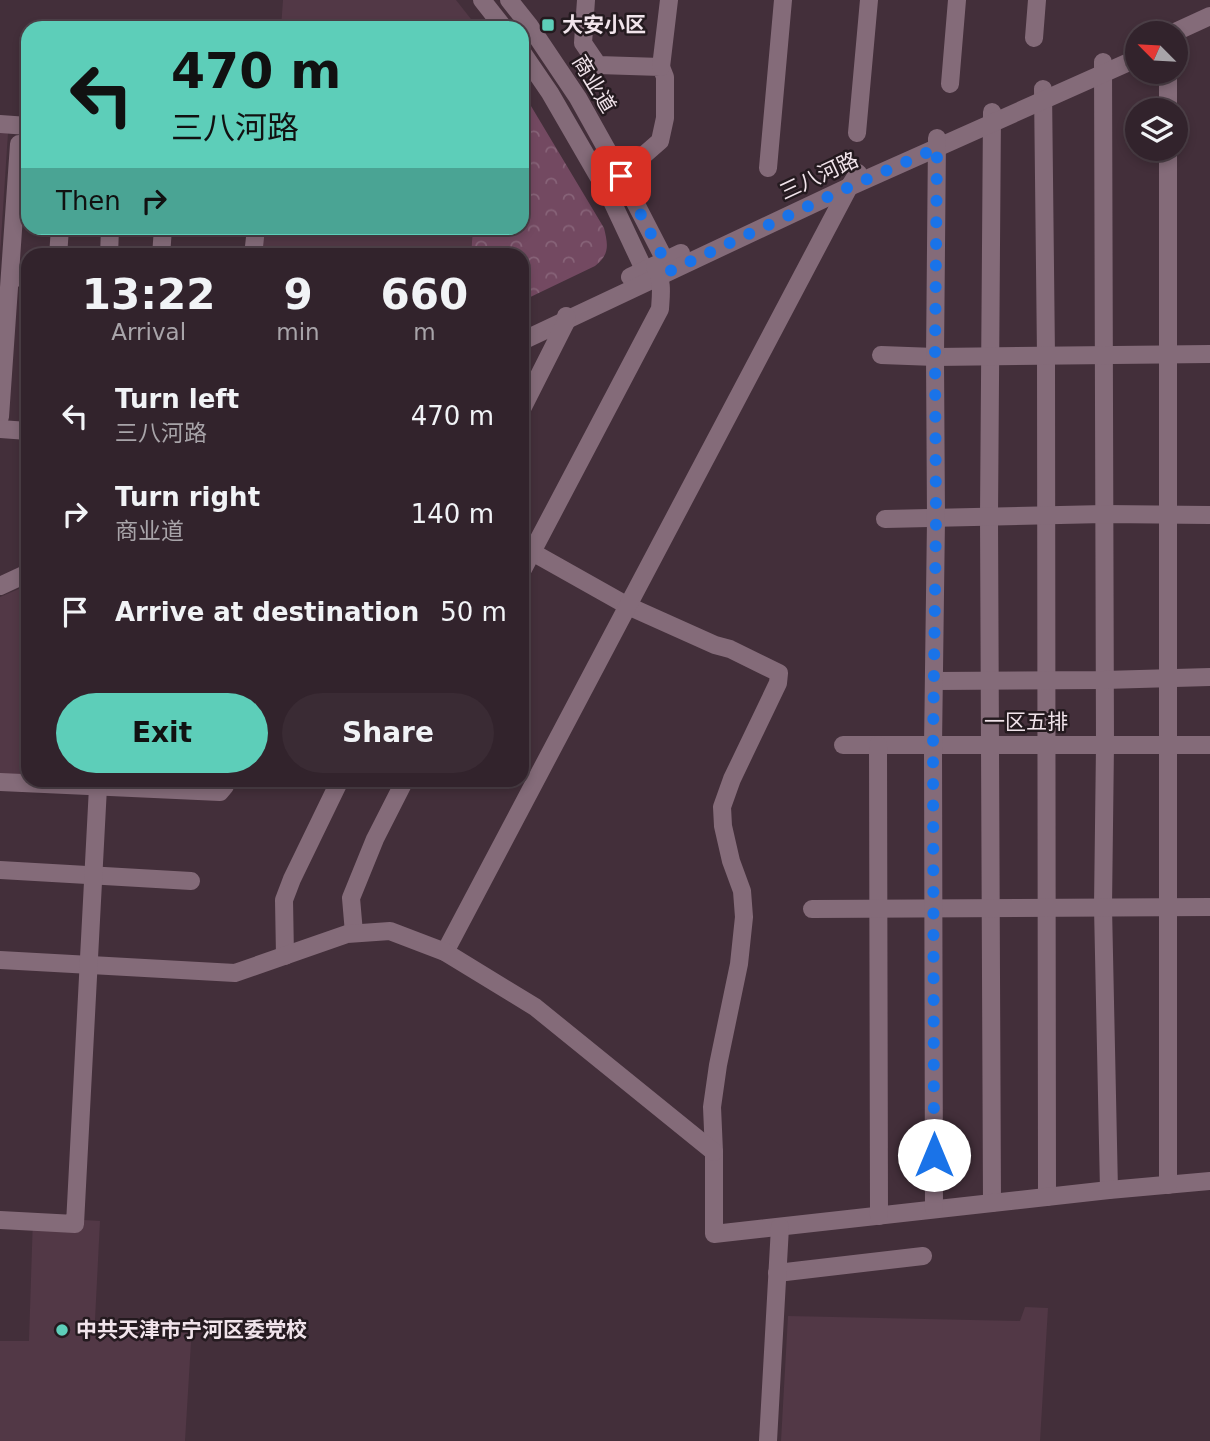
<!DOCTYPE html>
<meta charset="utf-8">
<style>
:root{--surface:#32232c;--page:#3a2b34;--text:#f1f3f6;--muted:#a8a4a9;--line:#4d4048;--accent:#5dceb9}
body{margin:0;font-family:"DejaVu Sans","Noto Sans SC",sans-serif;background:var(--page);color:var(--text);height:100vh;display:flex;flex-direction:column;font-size:26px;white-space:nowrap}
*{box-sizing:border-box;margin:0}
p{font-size:23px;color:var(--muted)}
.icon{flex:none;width:38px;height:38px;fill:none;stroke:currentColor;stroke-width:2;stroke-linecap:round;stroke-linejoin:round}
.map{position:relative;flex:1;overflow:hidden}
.sheet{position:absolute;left:21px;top:248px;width:508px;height:539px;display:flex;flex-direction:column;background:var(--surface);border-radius:21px;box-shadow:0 4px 10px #0003,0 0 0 2px var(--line)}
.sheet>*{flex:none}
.top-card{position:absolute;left:21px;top:21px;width:508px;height:214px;border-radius:21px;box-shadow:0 4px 10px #0003,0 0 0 2px var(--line);background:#5dceb9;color:#111;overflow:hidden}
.needle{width:46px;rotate:294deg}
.tools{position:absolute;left:1125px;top:21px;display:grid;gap:14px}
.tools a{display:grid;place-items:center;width:63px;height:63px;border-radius:50%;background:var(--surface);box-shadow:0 4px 10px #0003,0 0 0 2px var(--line);font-size:35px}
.pin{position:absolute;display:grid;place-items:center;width:60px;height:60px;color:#fff;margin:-30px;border-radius:14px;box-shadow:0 4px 10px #0006}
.me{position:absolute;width:77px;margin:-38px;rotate:0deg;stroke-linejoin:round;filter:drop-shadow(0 0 5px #0008)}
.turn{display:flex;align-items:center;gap:24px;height:147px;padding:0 35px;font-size:32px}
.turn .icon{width:91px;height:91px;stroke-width:2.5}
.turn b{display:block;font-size:49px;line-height:60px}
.then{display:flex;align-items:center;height:66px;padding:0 35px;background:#0003;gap:14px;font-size:26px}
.eta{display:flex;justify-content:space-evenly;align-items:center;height:119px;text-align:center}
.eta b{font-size:42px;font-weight:700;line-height:49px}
.cta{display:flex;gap:14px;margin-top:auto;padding:14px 35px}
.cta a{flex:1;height:80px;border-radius:42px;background:var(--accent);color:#111;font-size:28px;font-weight:700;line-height:80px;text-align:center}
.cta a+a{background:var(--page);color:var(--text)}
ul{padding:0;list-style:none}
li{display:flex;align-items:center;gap:21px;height:98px;padding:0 35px}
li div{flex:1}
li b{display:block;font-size:26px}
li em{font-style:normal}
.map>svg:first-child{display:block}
.built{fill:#523846}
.park{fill:url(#park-crowns)}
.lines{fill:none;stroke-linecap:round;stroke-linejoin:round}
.minor{stroke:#846b79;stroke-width:18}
.route{stroke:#1a73e8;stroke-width:12;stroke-dasharray:0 21.6}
.poi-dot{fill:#5dceb9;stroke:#241a1f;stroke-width:2.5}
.labels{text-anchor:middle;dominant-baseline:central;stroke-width:5;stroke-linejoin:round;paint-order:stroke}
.poi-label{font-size:21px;font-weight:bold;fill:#f1e4eb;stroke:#241a1f;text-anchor:start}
.street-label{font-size:21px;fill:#f1e4eb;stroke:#241a1f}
</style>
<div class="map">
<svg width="1210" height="1441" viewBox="0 0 1210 1441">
<defs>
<pattern id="park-crowns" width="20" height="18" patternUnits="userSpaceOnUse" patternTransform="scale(1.75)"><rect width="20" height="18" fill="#734961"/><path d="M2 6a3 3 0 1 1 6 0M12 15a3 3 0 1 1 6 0" fill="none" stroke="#876378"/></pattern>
</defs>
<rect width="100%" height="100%" fill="#432f3a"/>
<g class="built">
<path d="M283,0H456L478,28H281Z"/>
<path d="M0,132L8,133L0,254Z"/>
<path d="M264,228H473L471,255L261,256Z"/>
<path d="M28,585V775L0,774V597Z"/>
<path d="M33,1217L100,1221L95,1320L192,1326L185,1441H0V1341H29Z"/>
<path d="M1025,1307L1048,1308L1040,1441H781L788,1316L1020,1321Z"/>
</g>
<path class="park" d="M522,91L604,228C608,245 610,254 595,266L522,301V256L471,255L473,228H522Z"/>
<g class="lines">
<g class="minor">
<path d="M482,0L504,28"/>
<path d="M509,0L529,25L578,98L621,175L670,270"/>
<path d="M586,0L583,43L598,65L661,67L665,77V118L660,141L621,175"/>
<path d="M1173,33L1210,16"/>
<path d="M1034,38L1037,0"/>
<path d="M522,52L550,93L609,195L648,278"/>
<path d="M1103,62L1105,745L1103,907L1109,1190"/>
<path d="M661,67L669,0"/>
<path d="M1168,72V110"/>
<path d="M950,84L957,0"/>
<path d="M1043,89L1046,356L1047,1197"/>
<path d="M992,112L989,517L992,1203"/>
<path d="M0,124L28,126"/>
<path d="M857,133L869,0"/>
<path d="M768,168L783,0"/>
<path d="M58,256L60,228"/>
<path d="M109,256L110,228"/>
<path d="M161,256L163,228"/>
<path d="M253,256L256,228"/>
<path d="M10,277L28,278"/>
<path d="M630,277L681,253"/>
<path d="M522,341L849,187L1138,58"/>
<path d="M881,355L935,357L1210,354"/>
<path d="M522,409L567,320L566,316"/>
<path d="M0,417L19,144"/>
<path d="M0,429L28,431"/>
<path d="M885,519L1104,514L1210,515"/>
<path d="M532,552L628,606L715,645L730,649L779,673L778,683L732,779L722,807L723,826L731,861L742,891L744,917L739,964L718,1065L712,1107L714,1152V1234L1109,1190L1210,1181"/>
<path d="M522,571L660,309C661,294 663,281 655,267"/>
<path d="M0,586L28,573"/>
<path d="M935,681L1104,680L1210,677"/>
<path d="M843,745H1210"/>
<path d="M878,745L879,1216"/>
<path d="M0,782L220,792L225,786L227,780"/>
<path d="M0,870L191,881"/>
<path d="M812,909L1210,907"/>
<path d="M354,933L351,898L375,839L405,780"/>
<path d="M445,952L849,187L858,173"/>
<path d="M285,956L284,900L292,879L340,780"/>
<path d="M0,960L235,973L347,934L390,931L445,952L535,1007L714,1152"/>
<path d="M1168,1185V149"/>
<path d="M934,1209L933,745L936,519L935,357L937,138"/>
<path d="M0,1220L75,1224L98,787"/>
<path d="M777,1273L923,1256"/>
<path d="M768,1441L780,1227"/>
</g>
</g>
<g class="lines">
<path class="route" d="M621,176L670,271L849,187L937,148L935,357L936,519L933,745L934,1155"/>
</g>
<g class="poi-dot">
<rect x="541" y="18" width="14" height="14" rx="3.5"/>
<circle cx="62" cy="1330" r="7"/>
</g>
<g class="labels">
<g class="poi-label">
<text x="562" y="25">大安小区</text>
<text x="76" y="1330">中共天津市宁河区委党校</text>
</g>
<g class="street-label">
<text transform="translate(594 84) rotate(59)">商业道</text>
<text transform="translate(819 176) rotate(-25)">三八河路</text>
<text x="1026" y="722">一区五排</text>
</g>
</g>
</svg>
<div class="tools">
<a><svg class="needle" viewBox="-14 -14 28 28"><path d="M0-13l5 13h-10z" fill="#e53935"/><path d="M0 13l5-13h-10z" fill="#a8a4a9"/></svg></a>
<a><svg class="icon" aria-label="layers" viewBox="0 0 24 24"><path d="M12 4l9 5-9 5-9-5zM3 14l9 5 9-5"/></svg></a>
</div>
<div class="pin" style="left:621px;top:176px;background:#d93025"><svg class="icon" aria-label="arrive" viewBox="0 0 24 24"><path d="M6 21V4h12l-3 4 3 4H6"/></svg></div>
<svg class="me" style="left:934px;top:1155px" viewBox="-20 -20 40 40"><circle r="19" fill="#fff"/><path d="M0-13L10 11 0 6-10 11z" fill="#1a73e8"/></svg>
<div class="top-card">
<div class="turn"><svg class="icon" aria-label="left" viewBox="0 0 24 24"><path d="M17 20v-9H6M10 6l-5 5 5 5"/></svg><div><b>470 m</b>三八河路</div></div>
<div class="then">Then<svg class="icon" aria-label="right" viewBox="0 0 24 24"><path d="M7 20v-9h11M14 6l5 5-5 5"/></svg></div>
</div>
<section class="sheet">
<div class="eta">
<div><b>13:22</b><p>Arrival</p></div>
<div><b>9</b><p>min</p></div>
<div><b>660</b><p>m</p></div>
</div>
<ul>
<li><svg class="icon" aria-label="left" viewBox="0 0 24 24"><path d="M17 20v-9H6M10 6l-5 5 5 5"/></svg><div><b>Turn left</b><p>三八河路</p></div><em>470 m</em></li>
<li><svg class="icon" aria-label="right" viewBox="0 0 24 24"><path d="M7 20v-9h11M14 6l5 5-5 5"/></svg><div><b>Turn right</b><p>商业道</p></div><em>140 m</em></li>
<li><svg class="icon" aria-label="arrive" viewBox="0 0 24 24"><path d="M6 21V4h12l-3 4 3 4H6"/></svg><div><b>Arrive at destination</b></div><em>50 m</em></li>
</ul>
<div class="cta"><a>Exit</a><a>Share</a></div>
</section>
</div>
